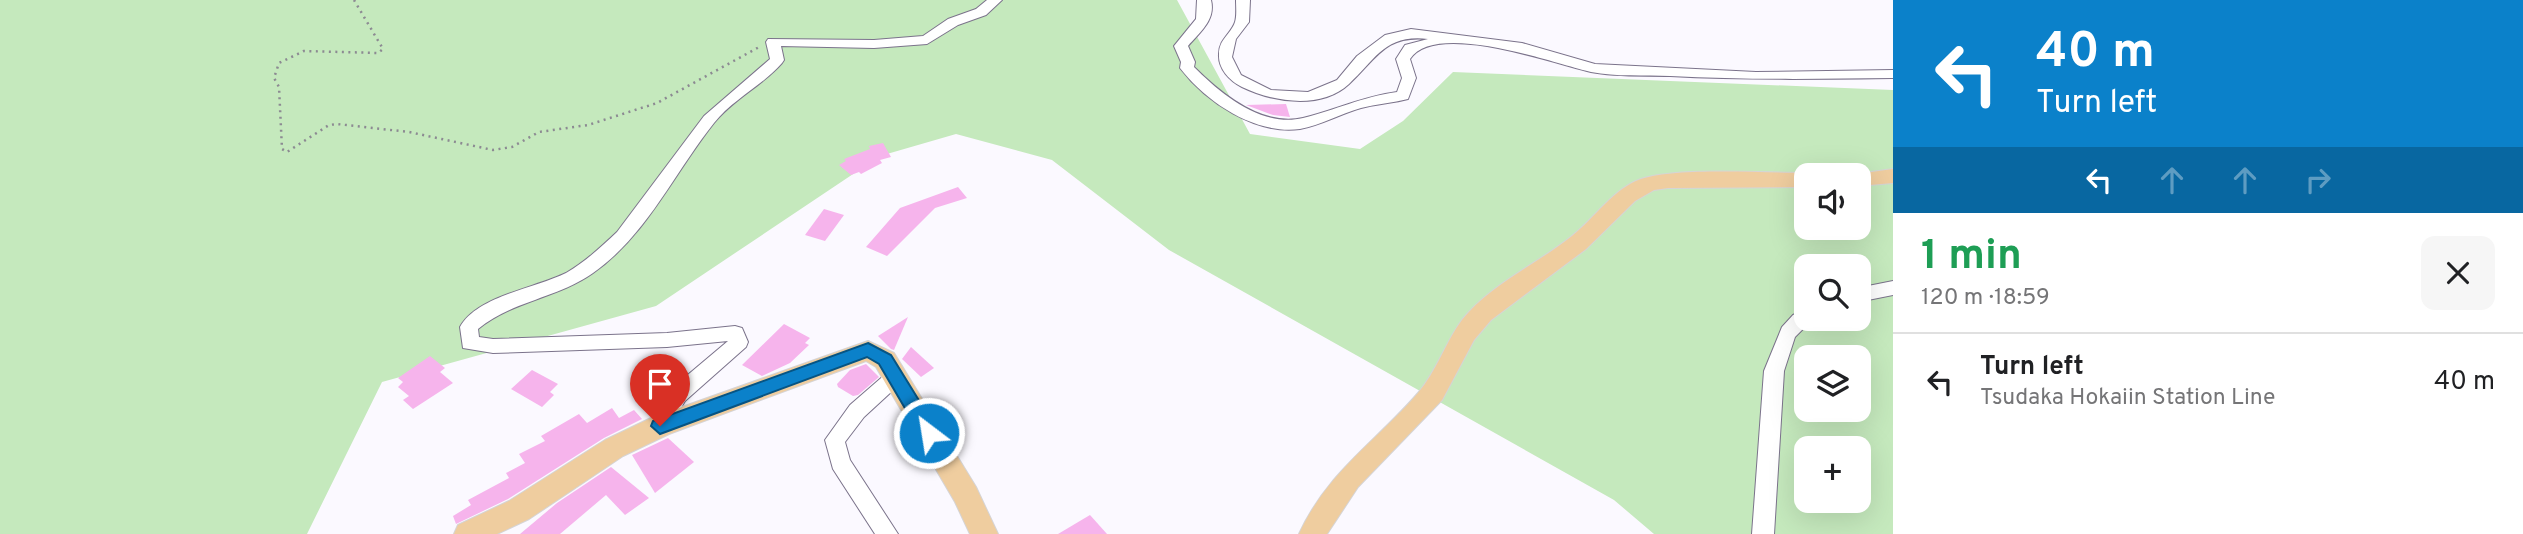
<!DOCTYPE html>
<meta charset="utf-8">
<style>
:root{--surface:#fff;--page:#f6f6f6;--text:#202124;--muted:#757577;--line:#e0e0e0}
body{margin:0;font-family:Overpass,sans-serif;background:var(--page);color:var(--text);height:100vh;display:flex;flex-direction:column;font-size:26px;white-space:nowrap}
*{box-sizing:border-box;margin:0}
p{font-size:23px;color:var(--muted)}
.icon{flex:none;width:38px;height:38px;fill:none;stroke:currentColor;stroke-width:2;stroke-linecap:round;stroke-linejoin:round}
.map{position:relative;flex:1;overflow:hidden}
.drawer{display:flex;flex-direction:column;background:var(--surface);width:630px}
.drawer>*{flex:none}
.guide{background:#0b81ca;color:#fff;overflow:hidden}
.controls{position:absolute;left:1794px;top:163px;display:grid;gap:14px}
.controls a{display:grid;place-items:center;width:77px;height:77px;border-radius:14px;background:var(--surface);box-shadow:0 7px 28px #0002;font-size:35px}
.pin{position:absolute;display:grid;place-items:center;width:60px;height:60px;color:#fff;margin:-72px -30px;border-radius:50% 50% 50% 0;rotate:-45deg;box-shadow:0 0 7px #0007}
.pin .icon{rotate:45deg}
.me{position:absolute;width:77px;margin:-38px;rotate:329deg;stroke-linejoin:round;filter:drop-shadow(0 0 5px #0008)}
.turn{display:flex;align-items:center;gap:24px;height:147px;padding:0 28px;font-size:32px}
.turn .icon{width:91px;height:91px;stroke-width:2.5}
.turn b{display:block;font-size:49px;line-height:60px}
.lanes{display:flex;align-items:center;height:66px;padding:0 28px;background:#0003;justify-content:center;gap:35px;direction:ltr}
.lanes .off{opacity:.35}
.round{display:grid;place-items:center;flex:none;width:74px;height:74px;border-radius:14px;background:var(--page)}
.head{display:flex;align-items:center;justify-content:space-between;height:119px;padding:0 28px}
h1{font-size:42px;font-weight:700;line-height:52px;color:#1e9e55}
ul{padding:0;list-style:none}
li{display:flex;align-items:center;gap:21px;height:98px;padding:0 28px;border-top:2px solid var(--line)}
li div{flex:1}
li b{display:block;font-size:26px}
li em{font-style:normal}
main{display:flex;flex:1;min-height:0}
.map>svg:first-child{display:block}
.green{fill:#c5e9bd;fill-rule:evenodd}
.building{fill:#f6b4ec}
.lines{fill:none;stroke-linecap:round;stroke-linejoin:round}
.minor-casing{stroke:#7b738b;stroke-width:2}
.major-casing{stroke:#d5d4d6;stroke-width:2}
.path{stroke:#8c8a92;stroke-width:2.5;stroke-dasharray:2 4.5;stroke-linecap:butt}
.minor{fill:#fff;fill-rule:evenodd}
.major{fill:#efcd9f;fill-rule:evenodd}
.route{fill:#0b81ca;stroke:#075483;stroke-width:2}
</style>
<main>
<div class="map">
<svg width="1893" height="534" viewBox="0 0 1893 534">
<rect width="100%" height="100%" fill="#fbf9ff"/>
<path class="green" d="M0,0H1177L1250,134L1360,149L1403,121L1453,72L1893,90V534H1654L1614,500L1169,250L1052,160L956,134L880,156L656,306L382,382L307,534H0ZM1806,175H1858V228H1806ZM1806,266H1858V318H1806ZM1806,357H1858V410H1806ZM1806,448H1858V500H1806Z"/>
<g class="building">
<path d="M1286,104L1290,117L1273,115L1246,105Z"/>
<path d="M883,143L891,157L880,160L882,163L861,174L859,172L851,175L839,165L846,161L844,159L870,149L869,146Z"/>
<path d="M958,187L967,198L935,208L887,256L866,247L900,208Z"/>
<path d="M824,209L844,215L825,241L805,235Z"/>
<path d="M908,317L894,350L891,349L878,336Z"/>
<path d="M784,324L810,338L805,343L809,345L790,363L762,376L742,365Z"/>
<path d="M911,347L934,368L921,377L902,359Z"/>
<path d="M430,356L445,368L440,372L453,383L413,409L403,400L409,396L398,387L403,382L398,378Z"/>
<path d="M866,364L879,377L858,395L853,396L838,387L837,384L850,370Z"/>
<path d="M532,370L558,384L550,392L554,395L542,407L511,389Z"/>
<path d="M612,408L619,418L634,410L642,419L604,438L508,499L456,524L453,516L471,505L468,500L509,478L506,473L525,463L519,454L545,441L541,436L579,414L587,423Z"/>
<path d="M668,438L694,462L655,493L632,455Z"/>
<path d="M611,467L649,498L625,515L606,495L560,534H520L557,503Z"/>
<path d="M1090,515L1107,534H1058Z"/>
</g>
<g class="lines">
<g class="minor-casing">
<g id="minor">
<path d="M987,0H1002L986,15L958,25L927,44L874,48L781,46L784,60L782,63C762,86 733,99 714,123C674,173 647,235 593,273C558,298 512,301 478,329L479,337L493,339L667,333L735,326L742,328L748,342L746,347L685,401L667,432L660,434L653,432L650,426L671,389L728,341L667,347L493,353L463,348L460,327C477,296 536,288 566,273C585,262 601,247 617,232L704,116L770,59L766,42L768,39L874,40L923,36L948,19L976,9Z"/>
<path d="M1197,0H1211C1216,20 1200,32 1188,46L1195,62L1194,67C1221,94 1262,128 1303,118C1336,110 1361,97 1397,92L1402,78L1396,59L1405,45L1428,39C1385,34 1376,59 1349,84C1321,110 1273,102 1242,87C1230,81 1218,69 1219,54C1219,39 1231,34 1235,22C1237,16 1236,6 1236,0H1250L1249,22L1236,39L1232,57L1241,75L1271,90L1308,92L1337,80L1357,56L1385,35L1411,29L1522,43L1595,64L1756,72L1893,70V78C1818,79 1745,80 1670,76C1645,75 1616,77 1591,72C1553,63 1435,20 1410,59L1416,78L1408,99C1393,103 1376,104 1361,108C1340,114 1321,125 1300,129C1255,135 1206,102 1180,68L1181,62L1174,46L1196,19Z"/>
<path d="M1893,281V295L1858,302V288Z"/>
<path d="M1806,309V318H1814L1795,337L1784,371L1774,534H1752L1764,371L1782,327L1793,315Z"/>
<path d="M895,369L902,372L905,377L902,382L864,417L845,442L850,460L898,534H875L833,469L825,440L850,405L888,372Z"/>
</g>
</g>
<g class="major-casing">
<g id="major">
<path d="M1893,169V183L1858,186V175H1850Z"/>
<path d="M1806,173L1813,175H1806V187L1668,188L1654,190L1635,201L1586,249L1491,320L1474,340L1442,400L1358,487L1327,534H1299C1328,471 1375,443 1418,393C1437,371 1445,343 1462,320C1491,284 1536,265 1572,236C1595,218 1613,189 1641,179C1679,167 1763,173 1806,173Z"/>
<path d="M868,341L894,353L976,487L998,534H970L955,502L876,367L866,361L669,434L623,456L529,519L497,534H454L458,525L509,501L605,440L651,418Z"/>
</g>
</g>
<path class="path" d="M354,0L383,49L378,53L304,51L279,63L274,78L279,87L282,149L287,152L329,125L337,124L409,132L493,150L512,147L539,132L588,125L657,103L761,46"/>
<use href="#minor" class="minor"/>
<use href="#major" class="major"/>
</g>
<path class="route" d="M868,343L891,355L936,428L939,433L936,439H923L879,364L867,357L660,434L651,426L653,421Z"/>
</svg>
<div class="controls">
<a><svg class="icon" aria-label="sound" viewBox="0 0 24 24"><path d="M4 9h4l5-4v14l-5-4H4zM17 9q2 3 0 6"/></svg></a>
<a><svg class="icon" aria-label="search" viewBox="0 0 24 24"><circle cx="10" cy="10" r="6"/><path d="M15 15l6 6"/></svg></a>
<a><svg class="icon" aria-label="layers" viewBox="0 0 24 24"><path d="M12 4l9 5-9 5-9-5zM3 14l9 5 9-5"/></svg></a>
<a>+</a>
</div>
<div class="pin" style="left:660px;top:426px;background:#d93025"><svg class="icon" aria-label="arrive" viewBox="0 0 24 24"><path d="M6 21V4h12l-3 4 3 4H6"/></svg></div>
<svg class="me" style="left:929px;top:433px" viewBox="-20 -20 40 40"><circle r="17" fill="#0b81ca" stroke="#fff" stroke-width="3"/><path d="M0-11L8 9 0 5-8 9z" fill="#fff"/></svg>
</div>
<section class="drawer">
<div class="guide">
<div class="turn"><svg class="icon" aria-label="left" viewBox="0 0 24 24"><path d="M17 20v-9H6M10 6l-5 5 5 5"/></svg><div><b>40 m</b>Turn left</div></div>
<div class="lanes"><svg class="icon" aria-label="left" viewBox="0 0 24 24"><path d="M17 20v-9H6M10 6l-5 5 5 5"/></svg><svg class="icon off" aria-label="ahead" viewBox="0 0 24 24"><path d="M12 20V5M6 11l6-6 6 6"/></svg><svg class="icon off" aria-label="ahead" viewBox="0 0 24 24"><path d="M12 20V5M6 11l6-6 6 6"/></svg><svg class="icon off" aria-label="right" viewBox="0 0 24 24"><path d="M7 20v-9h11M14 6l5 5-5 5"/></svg></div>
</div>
<div class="head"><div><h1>1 min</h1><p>120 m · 18:59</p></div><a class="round"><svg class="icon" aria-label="close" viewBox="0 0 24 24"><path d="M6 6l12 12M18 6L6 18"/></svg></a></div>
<ul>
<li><svg class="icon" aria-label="left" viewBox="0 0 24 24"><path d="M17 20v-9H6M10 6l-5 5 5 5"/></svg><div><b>Turn left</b><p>Tsudaka Hokaiin Station Line</p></div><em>40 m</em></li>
</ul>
</section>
</main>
